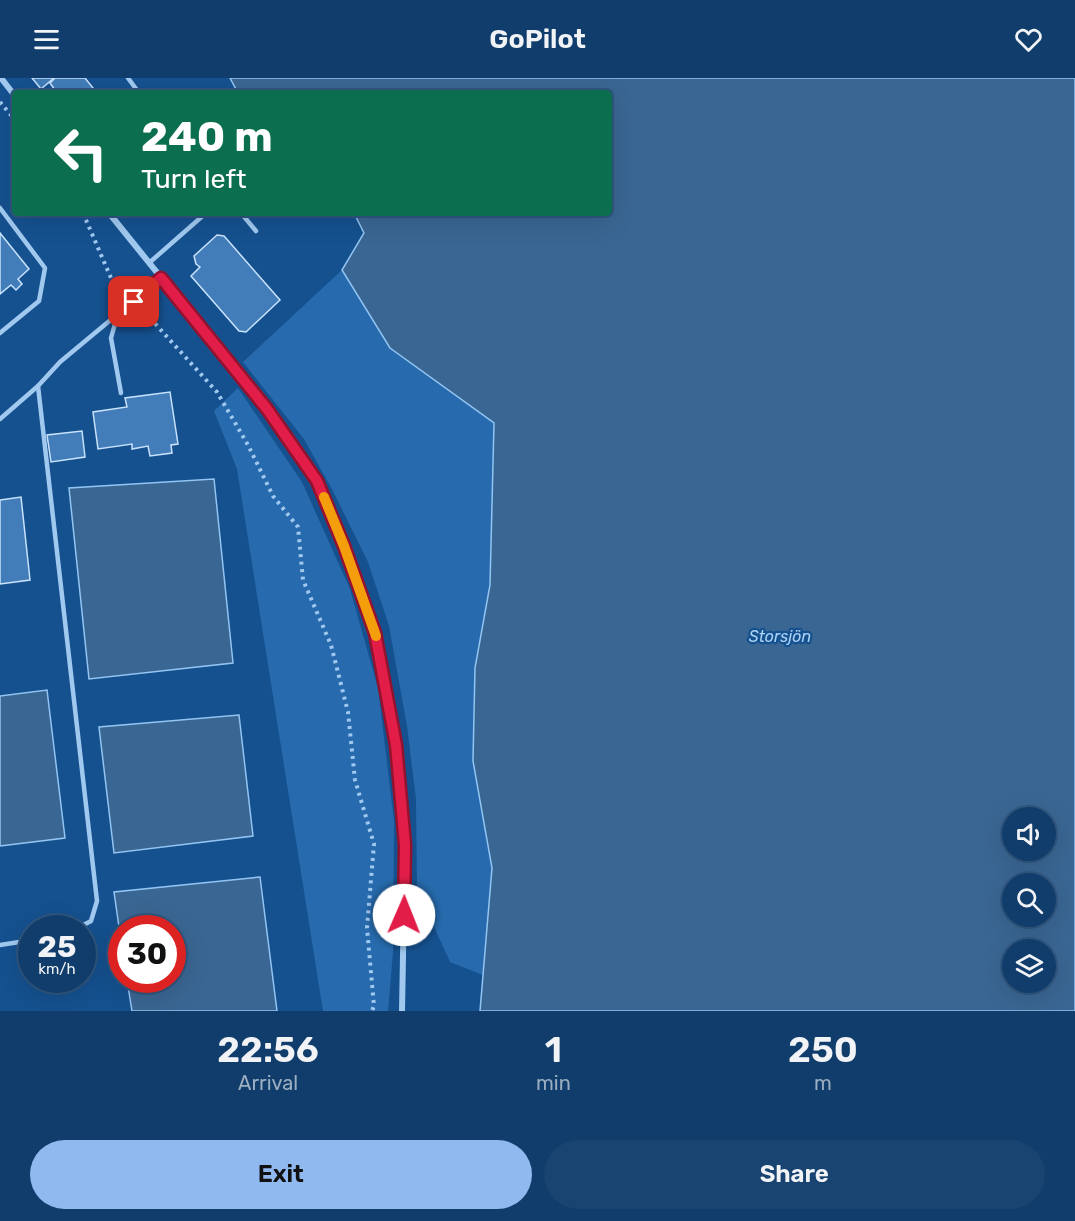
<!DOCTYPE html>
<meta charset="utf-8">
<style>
:root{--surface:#103d6b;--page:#194471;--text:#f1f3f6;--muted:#9caec1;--line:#30567e;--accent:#90b9f0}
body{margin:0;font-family:Rubik,sans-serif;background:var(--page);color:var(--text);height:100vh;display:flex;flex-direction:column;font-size:22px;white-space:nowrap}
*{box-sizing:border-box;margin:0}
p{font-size:20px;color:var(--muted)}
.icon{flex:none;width:33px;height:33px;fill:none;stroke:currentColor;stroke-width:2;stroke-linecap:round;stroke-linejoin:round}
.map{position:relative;height:933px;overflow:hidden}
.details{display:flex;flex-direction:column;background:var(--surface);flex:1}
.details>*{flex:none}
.banner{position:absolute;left:12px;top:12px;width:600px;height:126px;border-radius:6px;box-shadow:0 6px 24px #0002,0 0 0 2px var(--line);background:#0b6e4f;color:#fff;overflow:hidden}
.tools{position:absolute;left:1002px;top:729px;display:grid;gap:12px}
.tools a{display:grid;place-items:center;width:54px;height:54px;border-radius:50%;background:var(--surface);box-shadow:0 6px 24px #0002,0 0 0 2px var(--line);font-size:30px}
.speed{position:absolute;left:18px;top:837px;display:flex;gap:12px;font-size:30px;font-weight:700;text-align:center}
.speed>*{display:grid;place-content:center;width:78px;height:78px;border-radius:50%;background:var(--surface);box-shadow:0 6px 24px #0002,0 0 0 2px var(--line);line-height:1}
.speed small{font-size:15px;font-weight:400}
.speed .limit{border:9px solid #d22;background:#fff;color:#111}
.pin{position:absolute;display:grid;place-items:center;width:51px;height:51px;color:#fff;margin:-26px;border-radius:12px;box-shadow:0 3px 9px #0006}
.me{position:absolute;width:66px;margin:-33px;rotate:1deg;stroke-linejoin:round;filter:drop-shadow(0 0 4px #0008)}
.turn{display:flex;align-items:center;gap:21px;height:126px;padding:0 30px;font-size:27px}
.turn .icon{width:78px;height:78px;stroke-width:2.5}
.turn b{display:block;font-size:42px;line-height:51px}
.eta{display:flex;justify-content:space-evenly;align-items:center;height:102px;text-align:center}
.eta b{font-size:36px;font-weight:600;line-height:42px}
.action{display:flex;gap:12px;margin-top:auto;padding:12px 30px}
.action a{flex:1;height:69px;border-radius:36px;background:var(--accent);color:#111;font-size:24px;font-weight:600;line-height:69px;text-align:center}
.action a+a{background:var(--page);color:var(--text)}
header{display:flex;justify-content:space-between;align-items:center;height:78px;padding:0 30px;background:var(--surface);font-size:27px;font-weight:600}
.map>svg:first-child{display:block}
.green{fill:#276bae}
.water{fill:#3a6693;stroke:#93c5f3;stroke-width:1.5;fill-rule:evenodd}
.building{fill:#427db9;stroke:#c8e2fc;stroke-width:1.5}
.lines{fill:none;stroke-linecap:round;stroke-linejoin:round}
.path{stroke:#a1c9f0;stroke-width:4;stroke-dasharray:3 4.5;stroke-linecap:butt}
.service{stroke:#a1c9f0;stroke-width:4.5}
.minor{stroke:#a1c9f0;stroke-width:6}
.route-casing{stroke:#92132f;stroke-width:15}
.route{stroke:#e11d48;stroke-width:10}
.slow{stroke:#f59e0b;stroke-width:10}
.labels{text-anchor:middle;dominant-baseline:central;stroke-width:4.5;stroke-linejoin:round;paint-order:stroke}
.water-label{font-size:16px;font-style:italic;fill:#add3f7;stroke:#15518f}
</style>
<header><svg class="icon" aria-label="menu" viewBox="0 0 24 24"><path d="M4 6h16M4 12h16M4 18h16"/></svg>GoPilot<svg class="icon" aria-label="heart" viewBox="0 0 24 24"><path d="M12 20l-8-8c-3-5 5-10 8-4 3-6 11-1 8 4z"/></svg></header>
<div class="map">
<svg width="1075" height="933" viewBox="0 0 1075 933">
<rect width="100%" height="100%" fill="#15518f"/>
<g class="green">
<path d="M342,192L390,270L494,345L490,507L475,590L473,683L492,790L483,897L450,884L417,811L416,721L407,648L389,548L368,484L333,413L304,361L243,284Z"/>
<path d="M238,310L302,404L350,511L378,610L394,743L393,874L388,933H323L237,391L214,333Z"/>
</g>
<g class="water">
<path d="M230,0H1075V933H480L492,790L473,683L475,590L490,507L494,345L390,270L342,192L364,155L354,135H609V15H238ZM1012,740H1046V772H1012ZM1012,806H1046V838H1012ZM1012,872H1046V904H1012Z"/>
<path d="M214,401L233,585L89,601L69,410Z"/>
<path d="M47,612L65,760L0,768V618Z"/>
<path d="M239,637L253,758L114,775L99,649Z"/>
<path d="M260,799L277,933H132L127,902H172V850H122L121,863L114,814Z"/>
</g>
<g class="building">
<path d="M32,0H54L41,11Z"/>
<path d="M55,0H85L97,15H57L50,5Z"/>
<path d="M0,155L29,191L18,201L22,206L16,212L11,207L0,216Z"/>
<path d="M217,157L224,158L280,222L246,254L239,253L191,198L200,189L196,186L194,178Z"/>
<path d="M170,314L178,366L171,367L172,375L150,378L148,368L132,371V366L98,371L93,334L127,329L125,320Z"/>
<path d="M82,353L85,379L51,384L47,357Z"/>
<path d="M21,419L30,502L0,506V422Z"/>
</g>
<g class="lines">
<g class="path">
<path d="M0,24L15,42"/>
<path d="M83,135L111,200L126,215"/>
<path d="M140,229L217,314L248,367L273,418L298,449L303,502L331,567L348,634L355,702L374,766L367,850L374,928L372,933"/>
</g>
<g class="service">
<path d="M128,0L139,15"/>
<path d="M0,130L45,190L39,223L0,255"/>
<path d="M241,135L256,153"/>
<path d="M149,185L206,135"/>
<path d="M117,239L111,260L121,315"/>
<path d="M38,308L97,823L91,843L78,850"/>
<path d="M0,341L38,308L60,284L161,200"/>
<path d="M0,867L32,862"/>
</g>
<g class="minor">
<path d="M1,0L15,18"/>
<path d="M109,135L267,331L317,403L344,469L375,555L396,667L405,767L402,933"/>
</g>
</g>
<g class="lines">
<g class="route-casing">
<path id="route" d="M134,224L161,200L267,331L317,403L344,468L375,555L396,667L405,767L404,837"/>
</g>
<use href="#route" class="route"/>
<path class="slow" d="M324,419L344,468L376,558"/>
</g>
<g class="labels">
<g class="water-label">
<text x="780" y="558">Storsjön</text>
</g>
</g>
</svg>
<div class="tools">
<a><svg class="icon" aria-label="sound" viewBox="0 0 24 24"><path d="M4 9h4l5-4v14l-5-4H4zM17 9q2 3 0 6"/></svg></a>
<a><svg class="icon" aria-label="search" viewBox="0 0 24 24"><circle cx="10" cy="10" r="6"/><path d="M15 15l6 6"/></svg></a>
<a><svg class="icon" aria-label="layers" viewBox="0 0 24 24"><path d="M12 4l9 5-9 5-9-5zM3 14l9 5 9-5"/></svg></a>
</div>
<div class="speed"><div>25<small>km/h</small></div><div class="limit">30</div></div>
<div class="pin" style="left:134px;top:224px;background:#d93025"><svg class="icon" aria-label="arrive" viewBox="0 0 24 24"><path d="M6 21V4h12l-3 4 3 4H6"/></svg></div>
<svg class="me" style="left:404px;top:837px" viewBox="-20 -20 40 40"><circle r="19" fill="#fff"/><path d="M0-13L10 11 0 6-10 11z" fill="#e11d48"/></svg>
<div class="banner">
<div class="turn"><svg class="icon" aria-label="left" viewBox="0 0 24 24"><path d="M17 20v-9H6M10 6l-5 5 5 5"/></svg><div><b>240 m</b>Turn left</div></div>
</div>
</div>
<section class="details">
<div class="eta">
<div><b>22:56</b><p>Arrival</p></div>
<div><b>1</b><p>min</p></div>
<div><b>250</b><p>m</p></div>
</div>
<div class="action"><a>Exit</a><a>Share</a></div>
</section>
